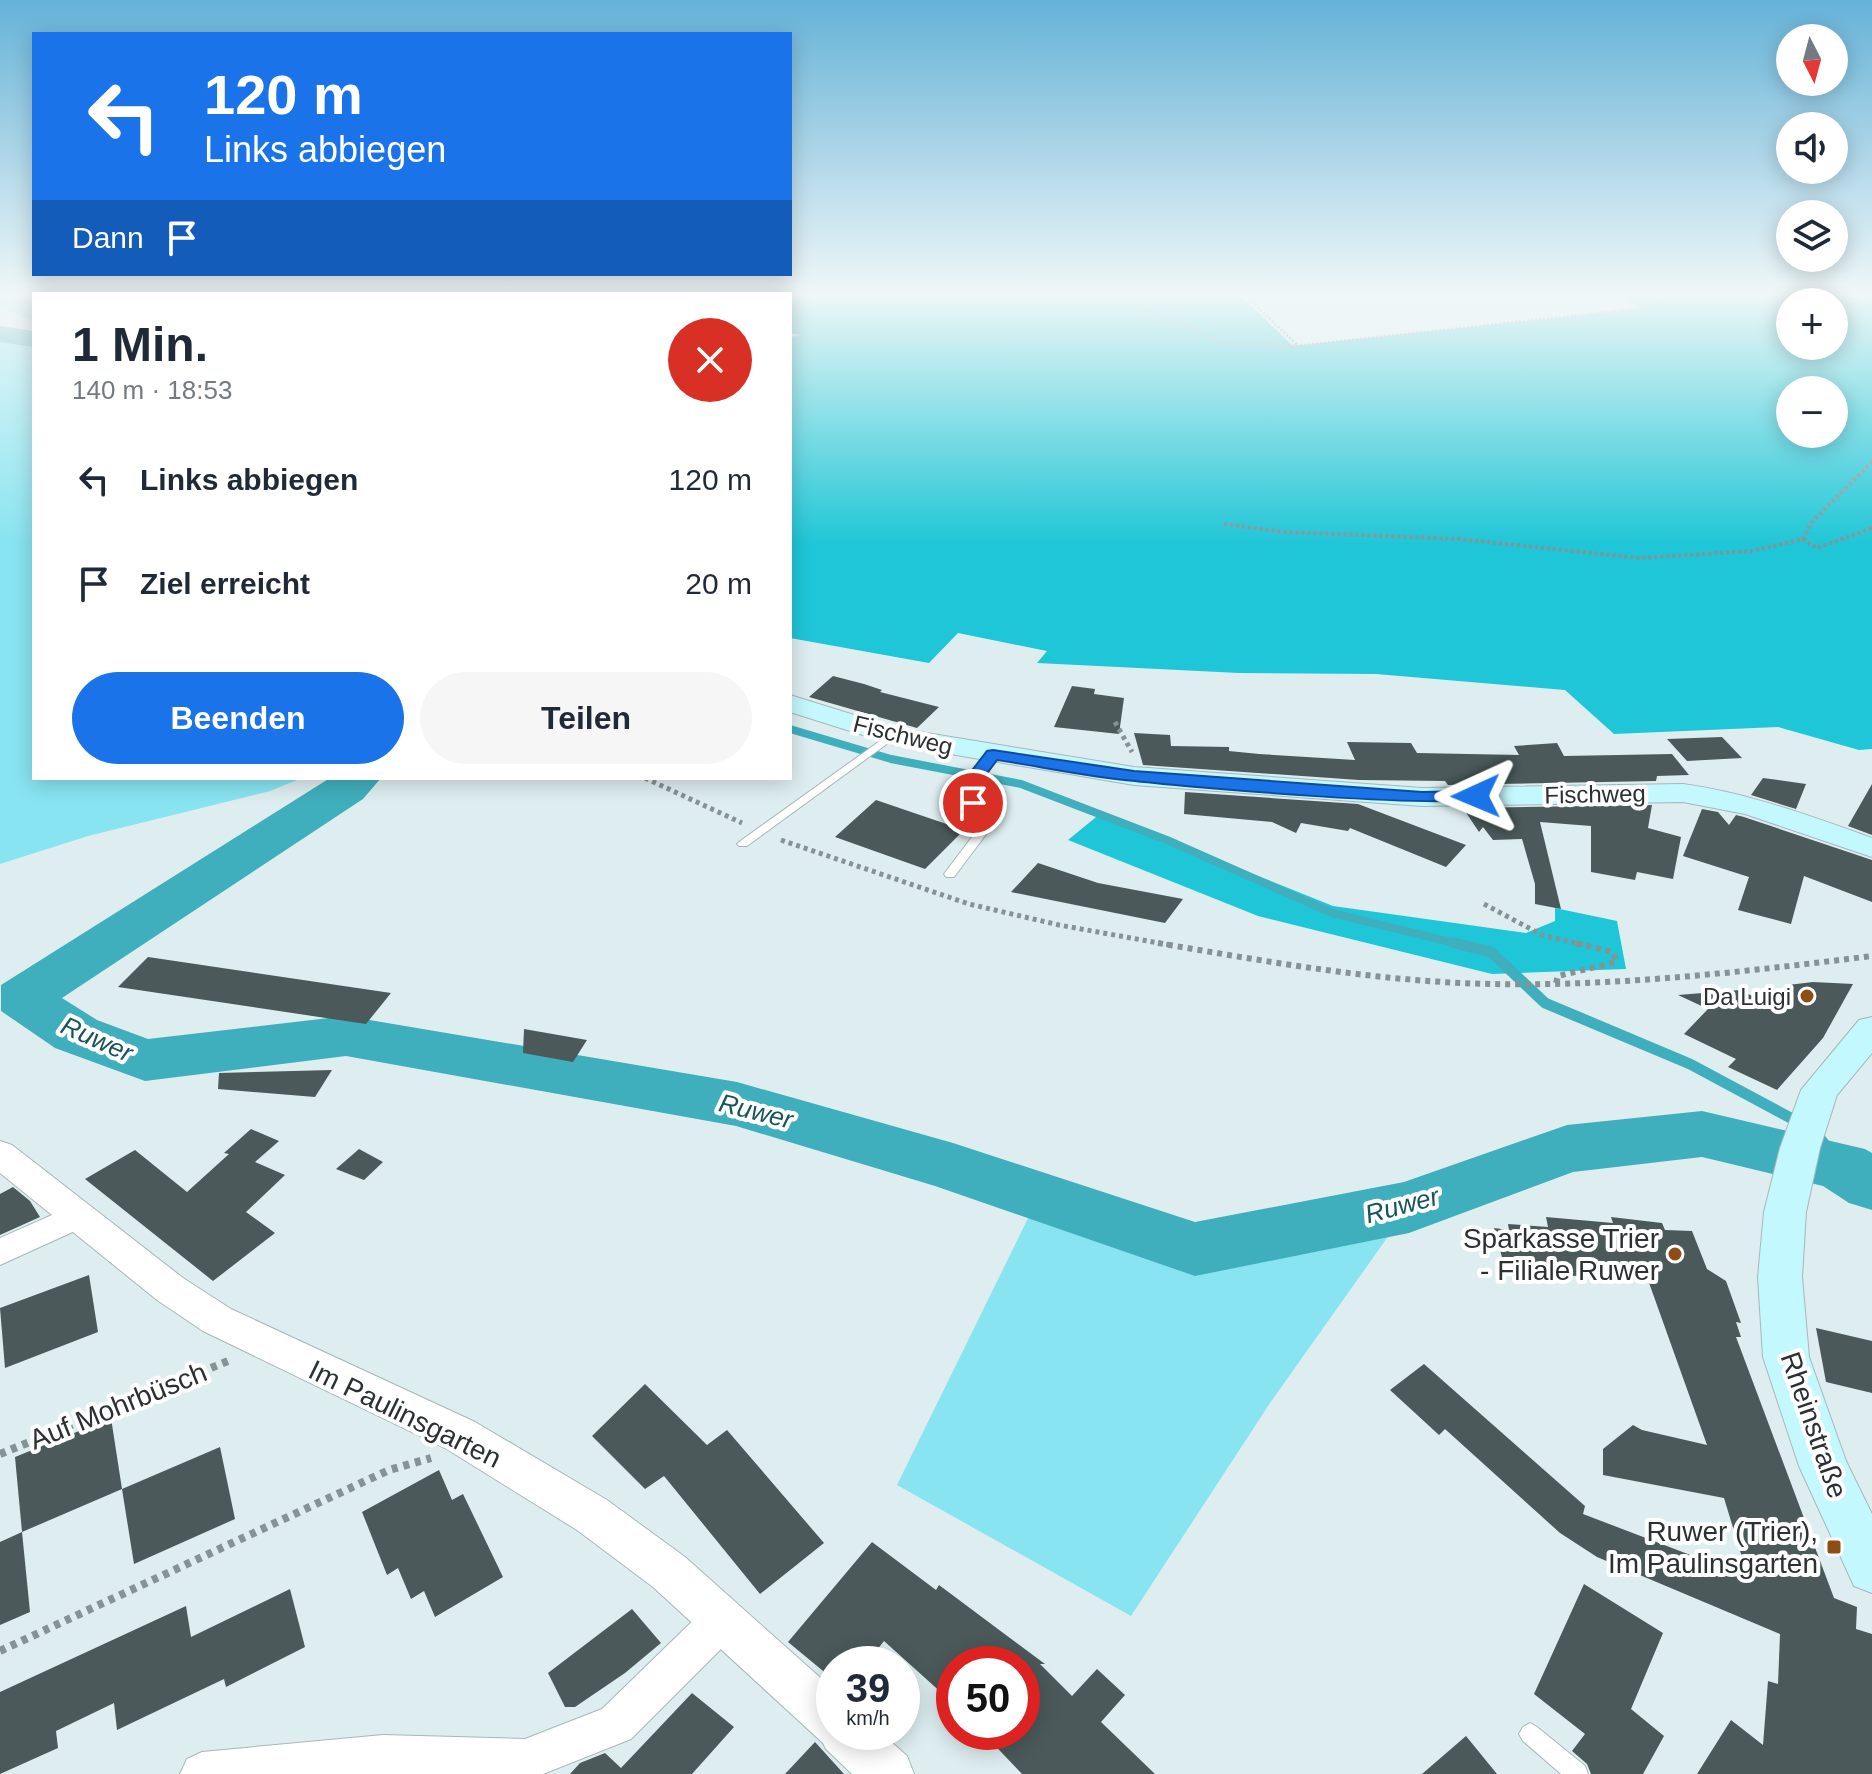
<!DOCTYPE html>
<html lang="de">
<meta charset="utf-8">
<style>
:root{--surface:#fff;--page:#f6f6f7;--text:#1f2937;--muted:#747a83;--accent:#1a73e8}
body{margin:0;font-family:Arial,sans-serif;background:var(--page);color:var(--text);height:100vh;display:flex;flex-direction:column;font-size:30px;white-space:nowrap}
*{box-sizing:border-box;margin:0}
p{font-size:26px;color:var(--muted)}
.icon{flex:none;width:44px;height:44px;fill:none;stroke:currentColor;stroke-width:2;stroke-linecap:round;stroke-linejoin:round}
.map{position:relative;flex:1;overflow:hidden}
.side{position:absolute;left:32px;top:292px;width:760px;height:488px;display:flex;flex-direction:column;background:var(--surface);border-radius:0px;box-shadow:0 4px 20px #0003}
.side>*{flex:none}
.top-card{position:absolute;left:32px;top:32px;width:760px;height:244px;border-radius:0px;box-shadow:0 4px 20px #0003;background:#1a73e8;color:#fff;overflow:hidden}
.needle{width:52px;rotate:174deg}
.fabs{position:absolute;left:1776px;top:24px;display:grid;gap:16px}
.fabs a{display:grid;place-items:center;width:72px;height:72px;border-radius:50%;background:var(--surface);box-shadow:0 4px 20px #0003;font-size:40px}
.speed{position:absolute;left:816px;top:1646px;display:flex;gap:16px;font-size:40px;font-weight:700;text-align:center}
.speed>*{display:grid;place-content:center;width:104px;height:104px;border-radius:50%;background:var(--surface);box-shadow:0 4px 20px #0003;line-height:1}
.speed small{font-size:20px;font-weight:400}
.speed .limit{border:12px solid #d22;background:#fff;color:#111}
.pin{position:absolute;display:grid;place-items:center;width:68px;height:68px;color:#fff;margin:-34px;border:4px solid #fff;border-radius:50%;box-shadow:0 2px 8px #0007}
.me{position:absolute;width:88px;margin:-44px;rotate:269deg;stroke-linejoin:round;filter:drop-shadow(0 0 6px #0008)}
.turn{display:flex;align-items:center;gap:28px;height:168px;padding:0 40px;font-size:36px}
.turn .icon{width:104px;height:104px;stroke-width:2.5}
.turn b{display:block;font-size:56px;line-height:68px}
.then{display:flex;align-items:center;height:76px;padding:0 40px;background:#0003;gap:16px;font-size:30px}
.round{display:grid;place-items:center;flex:none;width:84px;height:84px;border-radius:42px;background:var(--page)}
.headline{display:flex;align-items:center;justify-content:space-between;height:136px;padding:0 40px}
h1{font-size:48px;font-weight:600;line-height:60px}
.primary-button{display:flex;gap:16px;margin-top:auto;padding:16px 40px}
.primary-button a{flex:1;height:92px;border-radius:48px;background:var(--accent);color:#fff;font-size:32px;font-weight:600;line-height:92px;text-align:center}
.primary-button a+a{background:var(--page);color:var(--text)}
ul{padding:0;list-style:none}
li{display:flex;align-items:center;gap:24px;height:104px;padding:0 40px}
li div{flex:1}
li b{display:block;font-size:30px}
li em{font-style:normal}
.map>svg:first-child{display:block}
.green{fill:#87e4f0}
.forest{fill:#1fc6d7;fill-rule:evenodd}
.lines{fill:none;stroke-linecap:round;stroke-linejoin:round}
.stream-far1{stroke:#40afbd;stroke-width:8}
.stream{stroke:#40afbd;stroke-width:11}
.river{fill:#40afbd;fill-rule:evenodd}
.building{fill:#4b595a}
.service-casing{stroke:#a7b7b9;stroke-width:2}
.minor-casing{stroke:#a7b7b9;stroke-width:2}
.tertiary-casing{stroke:#a7b7b9;stroke-width:2}
.secondary-casing{stroke:#a7b7b9;stroke-width:2}
.path-far4{stroke:#869293;stroke-width:3;stroke-dasharray:2 2;stroke-linecap:butt}
.path-far3{stroke:#869293;stroke-width:4;stroke-dasharray:3 3;stroke-linecap:butt}
.path-far2{stroke:#869293;stroke-width:5;stroke-dasharray:4 4;stroke-linecap:butt}
.path-far1{stroke:#869293;stroke-width:6;stroke-dasharray:5 5;stroke-linecap:butt}
.path{stroke:#869293;stroke-width:8;stroke-dasharray:6 6;stroke-linecap:butt}
.service{fill:#fff;fill-rule:evenodd}
.minor{fill:#fff;fill-rule:evenodd}
.tertiary{fill:#fff;fill-rule:evenodd}
.secondary{fill:#c3f8fe;fill-rule:evenodd}
.route{fill:#1a73e8;stroke:#114b97;stroke-width:2}
.poi-dot{fill:#8d4d15;stroke:#fff;stroke-width:3}
.labels{text-anchor:middle;dominant-baseline:central;stroke-width:8;stroke-linejoin:round;paint-order:stroke}
.street-label{font-size:24px;fill:#2b3132;stroke:#fff}
.poi-label{font-size:24px;fill:#2b3132;stroke:#fff;text-anchor:end}
.water-label{font-size:26px;font-style:italic;fill:#16555c;stroke:#fff}
.near-poi-label{font-size:28px;fill:#2b3132;stroke:#fff;text-anchor:end}
.near-street-label{font-size:28px;fill:#2b3132;stroke:#fff}
</style>
<div class="map">
<svg width="1872" height="1774" viewBox="0 0 1872 1774">
<rect width="100%" height="100%" fill="#deeef0"/>
<g class="green">
<path d="M0,296H34V321L0,307Z"/>
<path d="M0,334L34,339V778H302L270,791L88,836L0,864Z"/>
<path d="M1039,1196L1195,1249L1409,1207L1270,1403L1131,1616L897,1485Z"/>
</g>
<g class="forest">
<path d="M790,296H1241L1293,346L1639,309L1624,296H1872V749L1859,750L1778,727L1614,734L1565,690L1376,674L1239,673L1037,663L1047,651L958,633L929,663L790,638V337L802,335L790,333ZM1790,302H1834V346H1790ZM1790,390H1834V434H1790Z"/>
<path d="M1101,813L1333,906L1526,933L1555,921V908L1617,921L1626,969L1492,974L1258,916L1068,840Z"/>
</g>
<g class="lines">
<path class="stream-far1" d="M790,729L891,759L1021,784L1167,840L1332,913L1463,945"/>
<g class="stream">
<path d="M1454,943L1491,952L1545,1003L1690,1064L1802,1124"/>
<path d="M1814,1131L1842,1166"/>
</g>
<g class="river">
<path d="M0,326L34,331V347L0,342Z"/>
<path d="M330,778H381L363,799L62,998L97,1020L148,1039L346,1016L737,1082L953,1143L1195,1222L1404,1182L1567,1125L1702,1111L1865,1149L1872,1153V1210L1849,1203L1823,1186L1702,1157L1573,1172L1409,1233L1195,1276L935,1186L736,1126L346,1056L145,1081L55,1048L1,1011V985Z"/>
</g>
</g>
<g class="building">
<path d="M833,676L864,684L882,690L880,692L939,707L917,728L809,697Z"/>
<path d="M1072,686L1095,689L1094,694L1124,698L1119,734L1054,727Z"/>
<path d="M1134,733L1170,735L1171,746L1229,747V751L1259,754L1355,760L1347,742L1411,743L1417,753L1519,755L1514,746L1557,743L1564,756L1672,754L1689,775L1657,776L1656,781L1448,785L1445,781L1359,780L1143,765Z"/>
<path d="M1722,737L1742,758L1687,761L1667,739Z"/>
<path d="M1763,778L1806,784L1796,809L1751,795Z"/>
<path d="M1872,784V835L1848,826Z"/>
<path d="M1185,792L1358,804L1466,845L1446,867L1350,828L1348,831L1301,823L1296,833L1272,822L1184,814Z"/>
<path d="M876,800L964,830L925,869L835,837Z"/>
<path d="M1652,805L1648,828L1681,837L1673,879L1637,872L1635,880L1591,872V826L1540,822L1561,909L1535,904V884L1522,839L1493,840L1483,827L1479,832L1463,808Z"/>
<path d="M1702,809L1718,812L1729,825L1736,815L1744,817L1872,860V902L1804,876L1791,924L1738,910L1749,877L1683,856Z"/>
<path d="M1038,863L1098,883L1183,899L1165,923L1011,892Z"/>
<path d="M148,957L391,993L366,1024L118,987Z"/>
<path d="M1813,982L1853,984L1823,1038L1777,1090L1728,1067L1736,1059L1684,1034L1708,1009L1678,995L1740,990L1773,1006L1788,985Z"/>
<path d="M524,1029L587,1040L573,1062L523,1053Z"/>
<path d="M332,1070L315,1097L218,1089L219,1073Z"/>
<path d="M251,1129L279,1141L255,1162L285,1175L246,1212L275,1233L213,1281L85,1179L135,1150L187,1192L229,1154L224,1153Z"/>
<path d="M359,1149L383,1162L364,1180L336,1169Z"/>
<path d="M13,1187L30,1201L40,1217L0,1235V1194Z"/>
<path d="M1546,1217L1613,1223L1611,1217L1662,1223L1665,1230L1692,1231L1707,1269L1726,1281L1741,1323L1736,1322L1741,1337H1736L1834,1598L1857,1607L1856,1629L1872,1634V1774H1697L1731,1720L1763,1745L1768,1681L1778,1684L1780,1634L1597,1557L1560,1533L1445,1429L1439,1435L1390,1390L1424,1364L1585,1506L1583,1514L1748,1577L1724,1498L1603,1475V1449L1633,1425L1642,1430L1707,1445L1648,1280L1506,1272L1494,1228L1509,1230L1508,1224L1548,1227Z"/>
<path d="M89,1275L98,1332L5,1368L0,1308Z"/>
<path d="M1816,1328L1872,1341V1393L1826,1382Z"/>
<path d="M645,1384L707,1445L727,1430L824,1543L760,1594L664,1476L645,1489L592,1436Z"/>
<path d="M111,1418L122,1489L22,1532L15,1457Z"/>
<path d="M220,1447L235,1519L134,1564L122,1489Z"/>
<path d="M439,1470L452,1500L463,1494L503,1577L435,1617L424,1591L411,1599L398,1568L387,1575L362,1512Z"/>
<path d="M22,1532L30,1612L0,1625V1542Z"/>
<path d="M872,1542L936,1590L939,1585L1045,1664H1040L1072,1696L1097,1669L1125,1695L1101,1722L1155,1774H1022L982,1732H1022V1664H954V1704L884,1641L866,1664H834V1680L788,1642Z"/>
<path d="M1584,1584L1663,1633L1631,1709L1664,1736L1643,1774H1591L1587,1764L1572,1751L1585,1734L1534,1694Z"/>
<path d="M290,1589L305,1647L226,1687L224,1679L117,1730L114,1703L56,1731L58,1748L0,1774V1692L186,1606L191,1637Z"/>
<path d="M632,1609L661,1643L625,1673L575,1707H565L548,1673Z"/>
<path d="M692,1693L734,1727L692,1774H570L580,1763L605,1753L621,1768Z"/>
<path d="M1466,1736L1497,1774H1422Z"/>
<path d="M815,1742L844,1774H785Z"/>
</g>
<g class="lines">
<g class="service-casing">
<g id="service">
<path d="M891,733L895,734L896,736L895,738L747,846H739L737,844L739,842Z"/>
<path d="M993,752L998,755L977,782L987,833L954,877H946L944,874L975,833L967,782L989,753Z"/>
<path d="M1530,1723L1537,1727L1585,1766L1588,1774H1561L1523,1741L1519,1734L1523,1727Z"/>
</g>
</g>
<g class="minor-casing">
<g id="minor">
<path d="M77,1204L88,1207L93,1216L88,1225L0,1265V1238Z"/>
<path d="M722,1600L736,1606L742,1620L736,1634L631,1739L543,1774H180L187,1759L202,1752L383,1735L525,1739L602,1709L708,1606Z"/>
</g>
</g>
<g class="tertiary-casing">
<path id="tertiary" d="M0,1141L12,1145L183,1278L231,1309L475,1422L607,1500L685,1557L834,1690V1732H880L907,1756L914,1774H852L826,1749L823,1743L653,1587L577,1530L445,1448L203,1331L157,1300L0,1173Z"/>
</g>
<g class="secondary-casing">
<g id="secondary">
<path d="M790,695L896,728L1134,767L1422,788L1683,784C1749,793 1810,816 1872,838V857L1745,814L1683,802L1422,806L1134,785L891,744L790,712Z"/>
<path d="M1872,1017V1053L1837,1095L1820,1148L1806,1212L1802,1277L1809,1357L1846,1461L1872,1514V1593L1854,1586L1799,1466L1763,1357L1758,1277L1764,1212L1780,1148L1801,1090L1859,1020Z"/>
</g>
</g>
<g class="path-far4">
<path d="M1114,296L1224,343L1299,346L1635,309L1683,296"/>
<path d="M1246,296L1298,346"/>
</g>
<g class="path-far3">
<path d="M1224,524L1284,532L1459,539L1639,558L1752,551L1803,539L1817,548L1872,528"/>
<path d="M1803,539L1811,523L1872,462"/>
</g>
<g class="path-far2">
<path d="M1115,722L1132,752"/>
<path d="M645,778L742,823"/>
<path d="M781,840L969,904L1059,925L1170,945"/>
<path d="M1484,904L1542,935L1584,945"/>
</g>
<g class="path-far1">
<path d="M1158,943C1258,960 1358,978 1460,983C1597,989 1735,973 1872,956"/>
<path d="M1556,983L1558,976L1616,962L1613,952L1575,943"/>
</g>
<g class="path">
<path d="M0,1454L233,1359"/>
<path d="M0,1651L389,1470L431,1458"/>
</g>
<use href="#service" class="service"/>
<use href="#minor" class="minor"/>
<use href="#tertiary" class="tertiary"/>
<use href="#secondary" class="secondary"/>
</g>
<linearGradient id="sky" x2="0" y2="1"><stop stop-color="#65b2d7"/><stop offset="0.54" stop-color="#f0f7f8"/><stop offset="1" stop-color="#f0f7f8" stop-opacity="0"/></linearGradient>
<rect width="1872" height="545" fill="url(#sky)"/>
<path class="route" d="M993,750L1134,771L1422,792L1476,791L1485,796C1468,812 1178,786 1135,781C1089,777 1043,767 997,760L980,783L982,803L973,808L967,807L963,782L987,751Z"/>
<g class="poi-dot">
<circle cx="1807" cy="996" r="8"/>
<circle cx="1675" cy="1254" r="8"/>
<rect x="1826" y="1539" width="16" height="16" rx="4"/>
</g>
<g class="labels">
<g class="street-label">
<text transform="translate(903 735) rotate(14)">Fischweg</text>
<text transform="translate(1595 794) rotate(-1)">Fischweg</text>
</g>
<g class="poi-label">
<text x="1791" y="996">Da Luigi</text>
</g>
<g class="water-label">
<text transform="translate(97 1039) rotate(24)">Ruwer</text>
<text transform="translate(756 1111) rotate(14)">Ruwer</text>
<text transform="translate(1402 1205) rotate(-15)">Ruwer</text>
</g>
<g class="near-poi-label">
<text x="1659" y="1238">Sparkasse Trier<tspan x="1659" dy="32">- Filiale Ruwer</tspan></text>
<text x="1818" y="1531">Ruwer (Trier),<tspan x="1818" dy="32">Im Paulinsgarten</tspan></text>
</g>
<g class="near-street-label">
<text transform="translate(118 1406) rotate(-22)">Auf Mohrbüsch</text>
<text transform="translate(405 1414) rotate(26)">Im Paulinsgarten</text>
<text transform="translate(1814 1425) rotate(71)">Rheinstraße</text>
</g>
</g>
</svg>
<div class="fabs">
<a><svg class="needle" viewBox="-14 -14 28 28"><path d="M0-13l5 13h-10z" fill="#e53935"/><path d="M0 13l5-13h-10z" fill="#747a83"/></svg></a>
<a><svg class="icon" aria-label="sound" viewBox="0 0 24 24"><path d="M4 9h4l5-4v14l-5-4H4zM17 9q2 3 0 6"/></svg></a>
<a><svg class="icon" aria-label="layers" viewBox="0 0 24 24"><path d="M12 4l9 5-9 5-9-5zM3 14l9 5 9-5"/></svg></a>
<a>+</a>
<a>−</a>
</div>
<div class="speed"><div>39<small>km/h</small></div><div class="limit">50</div></div>
<div class="pin" style="left:973px;top:803px;background:#d93025"><svg class="icon" aria-label="arrive" viewBox="0 0 24 24"><path d="M6 21V4h12l-3 4 3 4H6"/></svg></div>
<svg class="me" style="left:1476px;top:796px" viewBox="-20 -20 40 40"><path d="M0-17L14 15 0 8-14 15z" fill="#1a73e8" stroke="#fff" stroke-width="4"/></svg>
<div class="top-card">
<div class="turn"><svg class="icon" aria-label="left" viewBox="0 0 24 24"><path d="M17 20v-9H6M10 6l-5 5 5 5"/></svg><div><b>120 m</b>Links abbiegen</div></div>
<div class="then">Dann<svg class="icon" aria-label="arrive" viewBox="0 0 24 24"><path d="M6 21V4h12l-3 4 3 4H6"/></svg></div>
</div>
<section class="side">
<div class="headline"><div><h1>1 Min.</h1><p>140 m · 18:53</p></div><a class="round" style="background:#d93025;color:#fff"><svg class="icon" aria-label="close" viewBox="0 0 24 24"><path d="M6 6l12 12M18 6L6 18"/></svg></a></div>
<ul>
<li><svg class="icon" aria-label="left" viewBox="0 0 24 24"><path d="M17 20v-9H6M10 6l-5 5 5 5"/></svg><div><b>Links abbiegen</b></div><em>120 m</em></li>
<li><svg class="icon" aria-label="arrive" viewBox="0 0 24 24"><path d="M6 21V4h12l-3 4 3 4H6"/></svg><div><b>Ziel erreicht</b></div><em>20 m</em></li>
</ul>
<div class="primary-button"><a>Beenden</a><a>Teilen</a></div>
</section>
</div>
